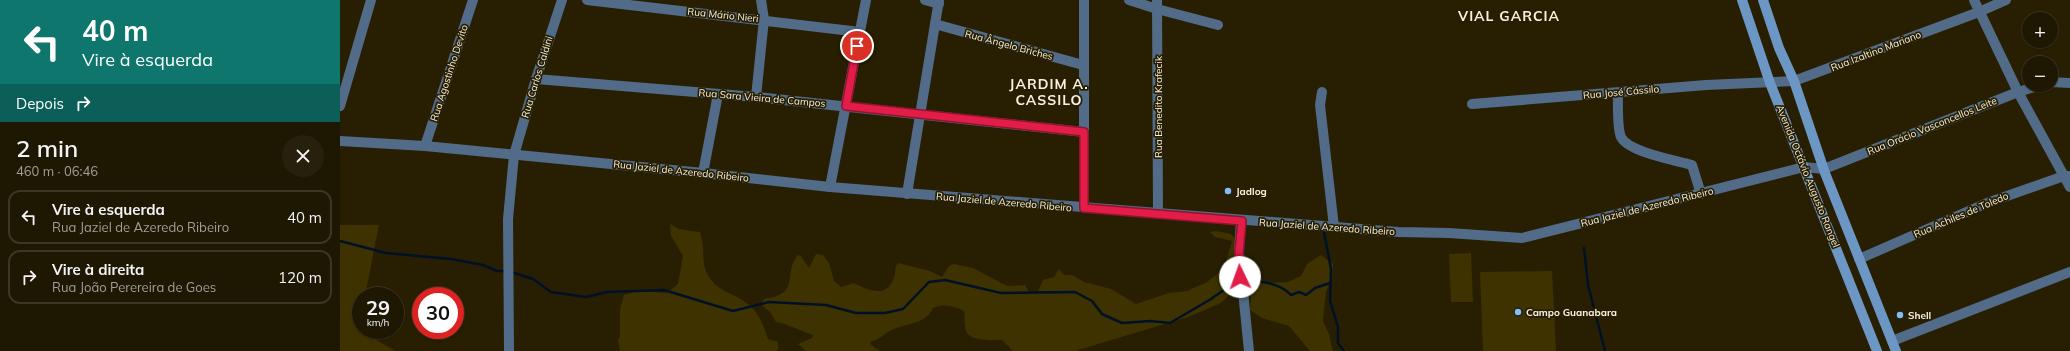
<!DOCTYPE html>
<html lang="pt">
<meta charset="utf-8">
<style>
:root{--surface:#1e1702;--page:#26200c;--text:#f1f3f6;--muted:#a19f99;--line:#3c3624}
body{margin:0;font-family:Mulish,sans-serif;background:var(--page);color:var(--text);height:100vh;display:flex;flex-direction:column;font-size:15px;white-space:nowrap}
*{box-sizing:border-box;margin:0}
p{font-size:13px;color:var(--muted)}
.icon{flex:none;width:22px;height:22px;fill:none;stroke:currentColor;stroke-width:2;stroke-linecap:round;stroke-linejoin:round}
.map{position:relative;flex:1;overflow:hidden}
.panel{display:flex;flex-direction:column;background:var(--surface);width:340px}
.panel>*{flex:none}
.guide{background:#0f766e;color:#fff;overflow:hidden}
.controls{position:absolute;left:1682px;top:12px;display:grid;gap:8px}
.controls a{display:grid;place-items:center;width:36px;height:36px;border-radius:50%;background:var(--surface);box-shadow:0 1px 3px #0004,0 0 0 1px var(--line);font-size:20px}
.speed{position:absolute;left:12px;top:287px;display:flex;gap:8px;font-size:20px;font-weight:700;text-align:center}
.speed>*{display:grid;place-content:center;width:52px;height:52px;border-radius:50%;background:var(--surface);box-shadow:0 1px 3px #0004,0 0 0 1px var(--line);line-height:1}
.speed small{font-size:10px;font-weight:400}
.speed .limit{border:6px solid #d22;background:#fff;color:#111}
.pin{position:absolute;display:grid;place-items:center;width:34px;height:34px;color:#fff;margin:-17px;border:2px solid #fff;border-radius:50%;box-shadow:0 1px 4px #0007}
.me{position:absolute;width:44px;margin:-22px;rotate:357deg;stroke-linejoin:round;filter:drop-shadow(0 0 3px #0008)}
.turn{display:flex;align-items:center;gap:14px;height:84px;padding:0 16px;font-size:18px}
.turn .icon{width:52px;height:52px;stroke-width:2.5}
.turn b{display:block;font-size:28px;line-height:34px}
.then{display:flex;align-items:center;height:38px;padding:0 16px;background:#0003;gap:8px;font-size:15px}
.round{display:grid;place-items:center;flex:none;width:42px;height:42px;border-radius:21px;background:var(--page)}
.overview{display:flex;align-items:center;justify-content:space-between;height:68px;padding:0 16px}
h1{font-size:24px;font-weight:600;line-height:30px}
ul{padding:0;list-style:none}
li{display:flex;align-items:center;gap:12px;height:54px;margin:0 8px 6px;padding:0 8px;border:2px solid var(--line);border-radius:12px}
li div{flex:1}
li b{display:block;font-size:15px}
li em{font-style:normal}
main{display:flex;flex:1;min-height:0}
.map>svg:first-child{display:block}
.green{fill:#3e3200}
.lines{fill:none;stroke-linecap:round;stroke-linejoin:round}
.stream{stroke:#001125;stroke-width:2.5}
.minor{stroke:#516b88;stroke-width:10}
.tertiary{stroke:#516b88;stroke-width:10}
.secondary{stroke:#6c96c4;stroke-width:10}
.route-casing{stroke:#92132f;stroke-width:10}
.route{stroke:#e11d48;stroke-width:7}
.poi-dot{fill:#82bcfa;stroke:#281f02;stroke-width:1.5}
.labels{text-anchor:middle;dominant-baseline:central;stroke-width:3.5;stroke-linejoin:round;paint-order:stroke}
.street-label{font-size:10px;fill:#f6f1e0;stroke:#281f02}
.poi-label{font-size:10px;font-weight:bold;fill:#f6f1e0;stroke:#281f02;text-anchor:start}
.district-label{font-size:14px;font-weight:bold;letter-spacing:1px;fill:#f6f1e0;stroke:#281f02}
</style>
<main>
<section class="panel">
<div class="guide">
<div class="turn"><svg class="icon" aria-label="left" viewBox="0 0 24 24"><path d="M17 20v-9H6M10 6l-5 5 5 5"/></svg><div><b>40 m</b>Vire à esquerda</div></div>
<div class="then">Depois<svg class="icon" aria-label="right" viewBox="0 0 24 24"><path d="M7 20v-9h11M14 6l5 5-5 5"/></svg></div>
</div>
<div class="overview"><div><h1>2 min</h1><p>460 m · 06:46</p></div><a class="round"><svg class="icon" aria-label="close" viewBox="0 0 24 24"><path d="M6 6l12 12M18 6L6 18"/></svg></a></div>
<ul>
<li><svg class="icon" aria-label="left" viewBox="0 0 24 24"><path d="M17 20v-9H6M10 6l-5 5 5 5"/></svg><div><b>Vire à esquerda</b><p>Rua Jaziel de Azeredo Ribeiro</p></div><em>40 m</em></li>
<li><svg class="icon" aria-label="right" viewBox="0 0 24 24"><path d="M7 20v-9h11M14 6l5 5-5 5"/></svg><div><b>Vire à direita</b><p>Rua João Perereira de Goes</p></div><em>120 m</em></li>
</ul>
</section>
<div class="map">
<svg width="1730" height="351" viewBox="0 0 1730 351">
<rect width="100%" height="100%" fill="#281f02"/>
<g class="green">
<path d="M330,224L339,229L360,232C367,252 358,264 372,281C378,288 386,292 393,295C415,306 420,315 428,339L438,342V349L436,351H280L278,340L280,337V309L284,295L297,291L327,293L338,284L343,256L331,236Z"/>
<path d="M0,225H39L25,296H21V330H27V334L55,351H0Z"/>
<path d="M876,231L891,234L895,238L896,269L892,292L881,303L848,317L735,351H673L662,340C653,340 630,342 626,331C624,325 625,317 624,311C614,306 603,303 593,308C586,325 564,323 550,331C542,335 539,340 530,342L531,345L540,351H466L458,344L472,338L473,335C462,332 446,323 436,322L430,312L421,304L424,299C462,294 442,274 458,255L461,256L469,268L476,254L483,255L489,263L494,281L501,287L514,283C528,290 546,299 554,278C556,273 554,268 558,263L590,271L602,277L609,266L614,264L633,268L667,286L685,285L689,292L694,293L698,291L703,280L714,277L719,269L724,275H732L744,282L771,289L796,304L829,293L847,291L867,282L880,272L886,262L892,241L875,237L870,232Z"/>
<path d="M1131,253L1133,302H1111L1109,254Z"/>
<path d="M981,255L993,264L992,279L986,291L983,321L989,334L993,351H970L949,326L922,318L910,310L911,295L920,283L948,282L961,276L967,264Z"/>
<path d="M1212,271L1216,351H1143L1140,272Z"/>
</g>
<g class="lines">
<g class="stream">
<path d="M984,232L991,269L990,301L998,327V343L1004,351"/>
<path d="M0,241L46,253L111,259L143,265L157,271H166"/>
<path d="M1244,248L1248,285L1265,351"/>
<path d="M171,272L193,279L211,292L246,297L267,292L324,290L393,311L429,302L486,305L516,313H545L563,309L589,282L605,280L661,293L735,292L752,301L762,314L782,323L810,321L830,323L871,299L888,287L900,284"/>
<path d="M905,283C919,279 941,284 951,295L959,292L966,295L975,288L990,283"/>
</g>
<g class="minor">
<path d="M247,0L520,32"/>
<path d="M585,0L599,4"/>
<path d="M789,0L817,9L878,25"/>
<path d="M817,0L818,214"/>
<path d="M1634,0L1678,92L1730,187"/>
<path d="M595,24L743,65"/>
<path d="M196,79L416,97L744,132"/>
<path d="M1711,82L1730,83"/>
<path d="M982,92L980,105L994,227"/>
<path d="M1278,93C1278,104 1277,128 1281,137C1288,152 1335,160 1352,165L1361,194"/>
<path d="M416,97L424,19L421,0"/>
<path d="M1132,104L1366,85L1454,81L1639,12L1666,0"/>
<path d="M0,106L31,0"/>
<path d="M85,146L133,0"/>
<path d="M1484,169L1678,92L1701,85"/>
<path d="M363,173L378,94"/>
<path d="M490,187L526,0"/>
<path d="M567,194L599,0"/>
<path d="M744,208V0"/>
<path d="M901,221L899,252L909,351"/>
<path d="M1519,259L1647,203L1724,176H1730"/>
<path d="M1552,341L1730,272"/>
<path d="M169,351L168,219L174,155L196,79L222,0"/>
</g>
<path class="tertiary" d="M0,141L85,146L363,173L490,187L1058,232L1109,233L1182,238L1464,167L1484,169"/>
<g class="secondary">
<path d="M1402,0L1430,83L1537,351"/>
<path d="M1423,0L1439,48L1454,81L1485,173L1556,351"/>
</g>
</g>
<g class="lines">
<g class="route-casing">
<path id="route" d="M517,46L506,106L744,132V208L902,221L899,252L900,277"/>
</g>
<use href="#route" class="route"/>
</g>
<g class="poi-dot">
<circle cx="888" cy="191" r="4"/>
<circle cx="1178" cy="312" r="4"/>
<circle cx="1560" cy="315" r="4"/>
</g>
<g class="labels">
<g class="street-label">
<text transform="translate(383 15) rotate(6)">Rua Mário Nieri</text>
<text transform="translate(669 45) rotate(15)">Rua Ângelo Briches</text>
<text transform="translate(1536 51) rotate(-21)">Rua Izaltino Mariano</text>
<text transform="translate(109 73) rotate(-72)">Rua Agostinho Devito</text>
<text transform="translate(197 77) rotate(-73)">Rua Carlos Caldini</text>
<text transform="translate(1281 92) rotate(-5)">Rua José Cássilo</text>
<text transform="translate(422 98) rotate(5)">Rua Sara Vieira de Campos</text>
<text transform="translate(818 107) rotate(-90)">Rua Benedito Krafecik</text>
<text transform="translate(1592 126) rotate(-22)">Rua Orácio Vasconcellos Leite</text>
<text transform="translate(341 171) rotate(6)">Rua Jaziel de Azeredo Ribeiro</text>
<text transform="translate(1468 176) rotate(68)">Avenida Octávio Augusto Rangel</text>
<text transform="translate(664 202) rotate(5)">Rua Jaziel de Azeredo Ribeiro</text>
<text transform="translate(1307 207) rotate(-14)">Rua Jaziel de Azeredo Ribeiro</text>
<text transform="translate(1621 215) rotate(-23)">Rua Achiles de Toledo</text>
<text transform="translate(987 227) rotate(4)">Rua Jaziel de Azeredo Ribeiro</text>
</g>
<g class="poi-label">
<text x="896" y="191">Jadlog</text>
<text x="1186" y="312">Campo Guanabara</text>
<text x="1568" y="315">Shell</text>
</g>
<g class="district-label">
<text x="1169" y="16">VIAL GARCIA</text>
<text x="709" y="84">JARDIM A.<tspan x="709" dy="16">CASSILO</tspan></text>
</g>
</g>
</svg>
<div class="controls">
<a>+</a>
<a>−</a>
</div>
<div class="speed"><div>29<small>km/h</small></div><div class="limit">30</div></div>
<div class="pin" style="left:517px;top:46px;background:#d93025"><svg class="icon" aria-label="arrive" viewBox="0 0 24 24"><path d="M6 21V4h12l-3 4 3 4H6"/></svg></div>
<svg class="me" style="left:900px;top:277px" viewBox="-20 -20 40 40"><circle r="19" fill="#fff"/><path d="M0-13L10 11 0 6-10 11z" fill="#e11d48"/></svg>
</div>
</main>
